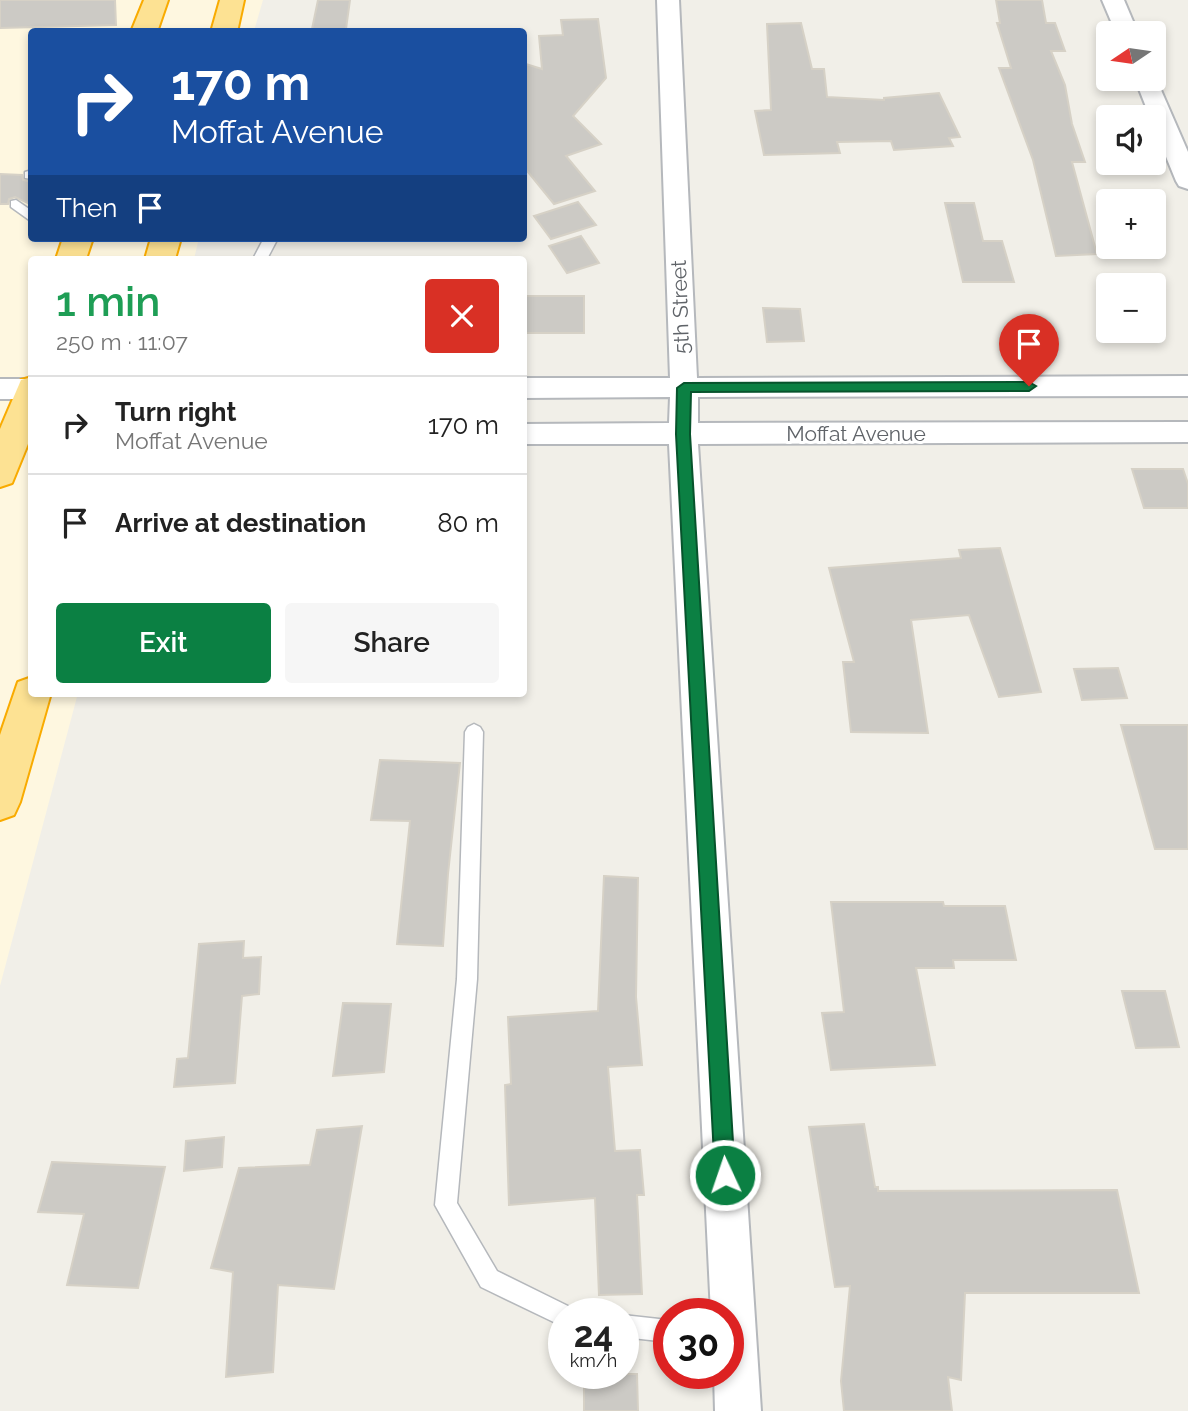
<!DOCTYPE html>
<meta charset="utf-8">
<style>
:root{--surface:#fff;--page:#f6f6f6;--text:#222;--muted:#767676;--line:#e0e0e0;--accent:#0b8043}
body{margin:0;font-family:Raleway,sans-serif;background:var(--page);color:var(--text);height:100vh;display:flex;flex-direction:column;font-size:26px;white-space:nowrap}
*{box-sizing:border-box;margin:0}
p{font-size:23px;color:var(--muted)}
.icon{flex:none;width:38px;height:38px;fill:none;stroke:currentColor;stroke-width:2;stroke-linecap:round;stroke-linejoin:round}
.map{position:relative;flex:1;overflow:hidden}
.sheet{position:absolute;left:28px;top:256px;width:499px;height:441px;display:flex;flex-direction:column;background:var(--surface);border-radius:7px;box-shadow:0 4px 10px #0003}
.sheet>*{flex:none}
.hud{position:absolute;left:28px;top:28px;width:499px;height:214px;border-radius:7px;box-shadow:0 4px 10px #0003;background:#1a4fa0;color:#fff;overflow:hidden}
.needle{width:46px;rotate:257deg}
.buttons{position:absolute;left:1096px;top:21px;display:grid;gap:14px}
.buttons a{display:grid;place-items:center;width:70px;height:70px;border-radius:7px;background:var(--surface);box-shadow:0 4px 10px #0003;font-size:35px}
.speed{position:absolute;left:548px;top:1298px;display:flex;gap:14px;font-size:35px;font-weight:700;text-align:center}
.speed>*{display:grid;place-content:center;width:91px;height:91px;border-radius:50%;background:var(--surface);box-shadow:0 4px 10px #0003;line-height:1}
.speed small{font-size:18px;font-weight:400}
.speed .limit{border:10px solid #d22;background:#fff;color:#111}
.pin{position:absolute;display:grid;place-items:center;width:60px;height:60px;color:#fff;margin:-72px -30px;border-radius:50% 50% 50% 0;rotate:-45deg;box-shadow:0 0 7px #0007}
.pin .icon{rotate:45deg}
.me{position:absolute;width:77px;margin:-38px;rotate:357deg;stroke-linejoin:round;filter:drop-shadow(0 0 5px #0008)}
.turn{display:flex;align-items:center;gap:24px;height:147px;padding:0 28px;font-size:32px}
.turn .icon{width:91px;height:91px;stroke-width:2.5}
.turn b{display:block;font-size:49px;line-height:60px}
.then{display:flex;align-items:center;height:66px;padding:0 28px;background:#0003;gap:14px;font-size:26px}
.round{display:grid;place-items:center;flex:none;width:74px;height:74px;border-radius:7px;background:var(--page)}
.overview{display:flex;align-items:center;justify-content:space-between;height:119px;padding:0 28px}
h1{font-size:42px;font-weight:600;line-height:52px;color:#1e9e55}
.primary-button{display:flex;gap:14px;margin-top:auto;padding:14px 28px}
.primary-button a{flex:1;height:80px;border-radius:7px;background:var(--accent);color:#fff;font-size:28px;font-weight:600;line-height:80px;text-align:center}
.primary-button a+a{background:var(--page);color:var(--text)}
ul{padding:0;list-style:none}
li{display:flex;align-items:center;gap:21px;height:98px;padding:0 28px;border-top:2px solid var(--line)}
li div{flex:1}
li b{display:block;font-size:26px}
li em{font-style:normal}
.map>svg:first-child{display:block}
.commercial{fill:#fef7e0}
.building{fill:#cccac5;stroke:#d6d1c6;stroke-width:2}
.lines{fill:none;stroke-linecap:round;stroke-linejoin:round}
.lane-casing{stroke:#b5b8bc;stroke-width:3}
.street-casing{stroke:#b5b8bc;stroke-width:4}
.highway-casing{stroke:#f9ab00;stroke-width:4}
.lane{fill:#fff;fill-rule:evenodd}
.street{fill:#fff;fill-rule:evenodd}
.highway{fill:#fde293;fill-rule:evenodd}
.route{fill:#0b8043;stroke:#07532c;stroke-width:2}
.labels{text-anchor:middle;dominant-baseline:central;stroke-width:6;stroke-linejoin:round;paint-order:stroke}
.street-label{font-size:21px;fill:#5f6368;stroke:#fff}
</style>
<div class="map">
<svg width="1188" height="1411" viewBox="0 0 1188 1411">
<rect width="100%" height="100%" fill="#f1efe8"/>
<path class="commercial" d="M0,0H263L254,31L32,32V238H199L194,259H32V693H78L0,986Z"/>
<g class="building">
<path d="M0,0H115L116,25L0,28Z"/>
<path d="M318,0H350L346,29H312Z"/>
<path d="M996,0H1042L1046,23H1055L1065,51H1051L1065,85L1072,124L1085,162H1072L1097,254L1056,256L1033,160L999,68H1011L997,23H1000Z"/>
<path d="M598,19L606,78L573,116L601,144L566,156L595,191L554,204L523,166V63L542,69L539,36L563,35L561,20Z"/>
<path d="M801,23L812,69H824L827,97L884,100V98L939,93L960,137L949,138L953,146L894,150L891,141L837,142L840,153L764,155L755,111L771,110L767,24Z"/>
<path d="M0,174L22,175L23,180L32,182V205L15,197L9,199L8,204H0Z"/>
<path d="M578,202L596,225L551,239L534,216Z"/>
<path d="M945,203H974L983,241H1002L1014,282H963Z"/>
<path d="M581,236L599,263L567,273L549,246Z"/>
<rect x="523" y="296" width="61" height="37"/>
<path d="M763,308L800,309L804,341L767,342Z"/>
<path d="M1132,469H1183L1188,484V508H1144Z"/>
<path d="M1000,548L1041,692L999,697L969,615L911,620L928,733L851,732L843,662H854L829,568L961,558L959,550Z"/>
<path d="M1118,668L1127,698L1082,700L1074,669Z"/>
<path d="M1121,725H1188V849H1155Z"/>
<path d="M380,760L460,763L448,874L443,946L397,944L410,821L371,820Z"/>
<path d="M604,876L638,878L636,997L642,1065L608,1067L615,1151L640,1150L644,1195H637L642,1294L599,1295L595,1198L509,1205L505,1085L511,1084L508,1017L598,1011Z"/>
<path d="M831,902H943L944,906H1005L1016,960H953L954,968H916L935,1065L831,1070L822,1013L844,1012Z"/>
<path d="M244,941L243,958L261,957L259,994L242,996L235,1083L174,1087L177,1059L188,1058L199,944Z"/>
<path d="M1122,991H1165L1179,1047L1136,1048Z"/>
<path d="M343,1003L391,1004L384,1072L333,1076Z"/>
<path d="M864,1124L875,1187H878V1191L1117,1190L1139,1293H965L961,1380L948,1377L952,1411H844L841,1381L850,1286L835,1287L809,1127Z"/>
<path d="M362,1126L334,1289L278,1285L273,1372L226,1377L233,1272L211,1268L239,1168L310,1165L317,1130Z"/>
<path d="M224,1137L222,1167L184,1171L186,1141Z"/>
<path d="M52,1162L165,1167L138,1288L67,1285L84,1214L38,1212Z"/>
<path d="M584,1374H637L638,1411H584Z"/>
</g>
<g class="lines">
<g class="lane-casing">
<g id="lane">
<path d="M32,170V179L25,178V172Z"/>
<path d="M16,200L32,211V222L11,207V201Z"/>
<path d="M264,238H278L267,259H253Z"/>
<path d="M474,724L480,727L483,732L477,979L457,1203L497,1271L572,1308L575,1314H564V1327L481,1287L435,1205L457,979L465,732L468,727Z"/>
<path d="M623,1315L668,1320V1342L623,1337Z"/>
</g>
</g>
<g class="street-casing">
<g id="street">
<path d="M657,0H679L697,378L1188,376V396L698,397V423L1188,422V442L698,444L761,1411H715L714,1374H728V1314H711L669,444H523V424L669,423L670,397L523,398V378H670Z"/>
<path d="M1102,0H1124L1138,33H1116Z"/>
<path d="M1154,74L1188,152V189L1179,186L1176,181L1153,125V117H1150L1135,79H1153Z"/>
<rect x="0" y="379" width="32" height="20"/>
</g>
</g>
<g class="highway-casing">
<g id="highway">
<path d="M144,0H168L157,32H131Z"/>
<path d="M220,0H244L237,32H211Z"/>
<path d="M63,238H93L86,259H56Z"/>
<path d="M151,238H181L175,259H145Z"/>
<path d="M32,377V434L12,483L0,487V429L21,380Z"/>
<path d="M32,677V693H51L20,802L14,815L0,820V735L18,682Z"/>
</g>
</g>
<use href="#lane" class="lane"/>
<use href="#street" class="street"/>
<use href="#highway" class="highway"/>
</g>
<path class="route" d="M1029,382L1036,386L1029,391L691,392L690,434L735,1175L732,1182L725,1185L718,1182L715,1175L676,434L677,388L684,383Z"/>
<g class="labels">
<g class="street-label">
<text transform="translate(680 307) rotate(-92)">5th Street</text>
<text x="856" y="433">Moffat Avenue</text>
</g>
</g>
</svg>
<div class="buttons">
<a><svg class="needle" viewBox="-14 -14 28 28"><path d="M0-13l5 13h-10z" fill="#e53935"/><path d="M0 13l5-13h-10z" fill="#767676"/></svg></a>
<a><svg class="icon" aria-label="sound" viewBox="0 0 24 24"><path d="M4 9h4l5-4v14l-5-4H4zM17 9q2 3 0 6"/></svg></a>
<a>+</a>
<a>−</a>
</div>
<div class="speed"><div>24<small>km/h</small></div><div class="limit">30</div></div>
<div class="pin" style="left:1029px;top:386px;background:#d93025"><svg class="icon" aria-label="arrive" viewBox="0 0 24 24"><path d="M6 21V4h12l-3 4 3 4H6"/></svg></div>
<svg class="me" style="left:725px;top:1175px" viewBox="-20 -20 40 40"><circle r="17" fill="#0b8043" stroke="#fff" stroke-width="3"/><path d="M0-11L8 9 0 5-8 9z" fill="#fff"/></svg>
<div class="hud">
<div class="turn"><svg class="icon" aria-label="right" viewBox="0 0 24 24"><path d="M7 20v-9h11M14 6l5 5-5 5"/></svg><div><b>170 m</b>Moffat Avenue</div></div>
<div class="then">Then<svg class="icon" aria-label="arrive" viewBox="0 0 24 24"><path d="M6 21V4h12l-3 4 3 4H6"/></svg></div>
</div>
<section class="sheet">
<div class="overview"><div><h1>1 min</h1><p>250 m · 11:07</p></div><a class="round" style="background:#d93025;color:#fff"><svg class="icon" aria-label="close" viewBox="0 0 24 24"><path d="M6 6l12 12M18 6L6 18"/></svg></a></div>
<ul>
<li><svg class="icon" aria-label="right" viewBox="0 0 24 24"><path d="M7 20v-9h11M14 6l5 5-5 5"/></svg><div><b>Turn right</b><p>Moffat Avenue</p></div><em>170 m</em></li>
<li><svg class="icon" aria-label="arrive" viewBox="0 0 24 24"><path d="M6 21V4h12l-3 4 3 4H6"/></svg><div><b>Arrive at destination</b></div><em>80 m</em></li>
</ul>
<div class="primary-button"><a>Exit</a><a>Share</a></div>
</section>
</div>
